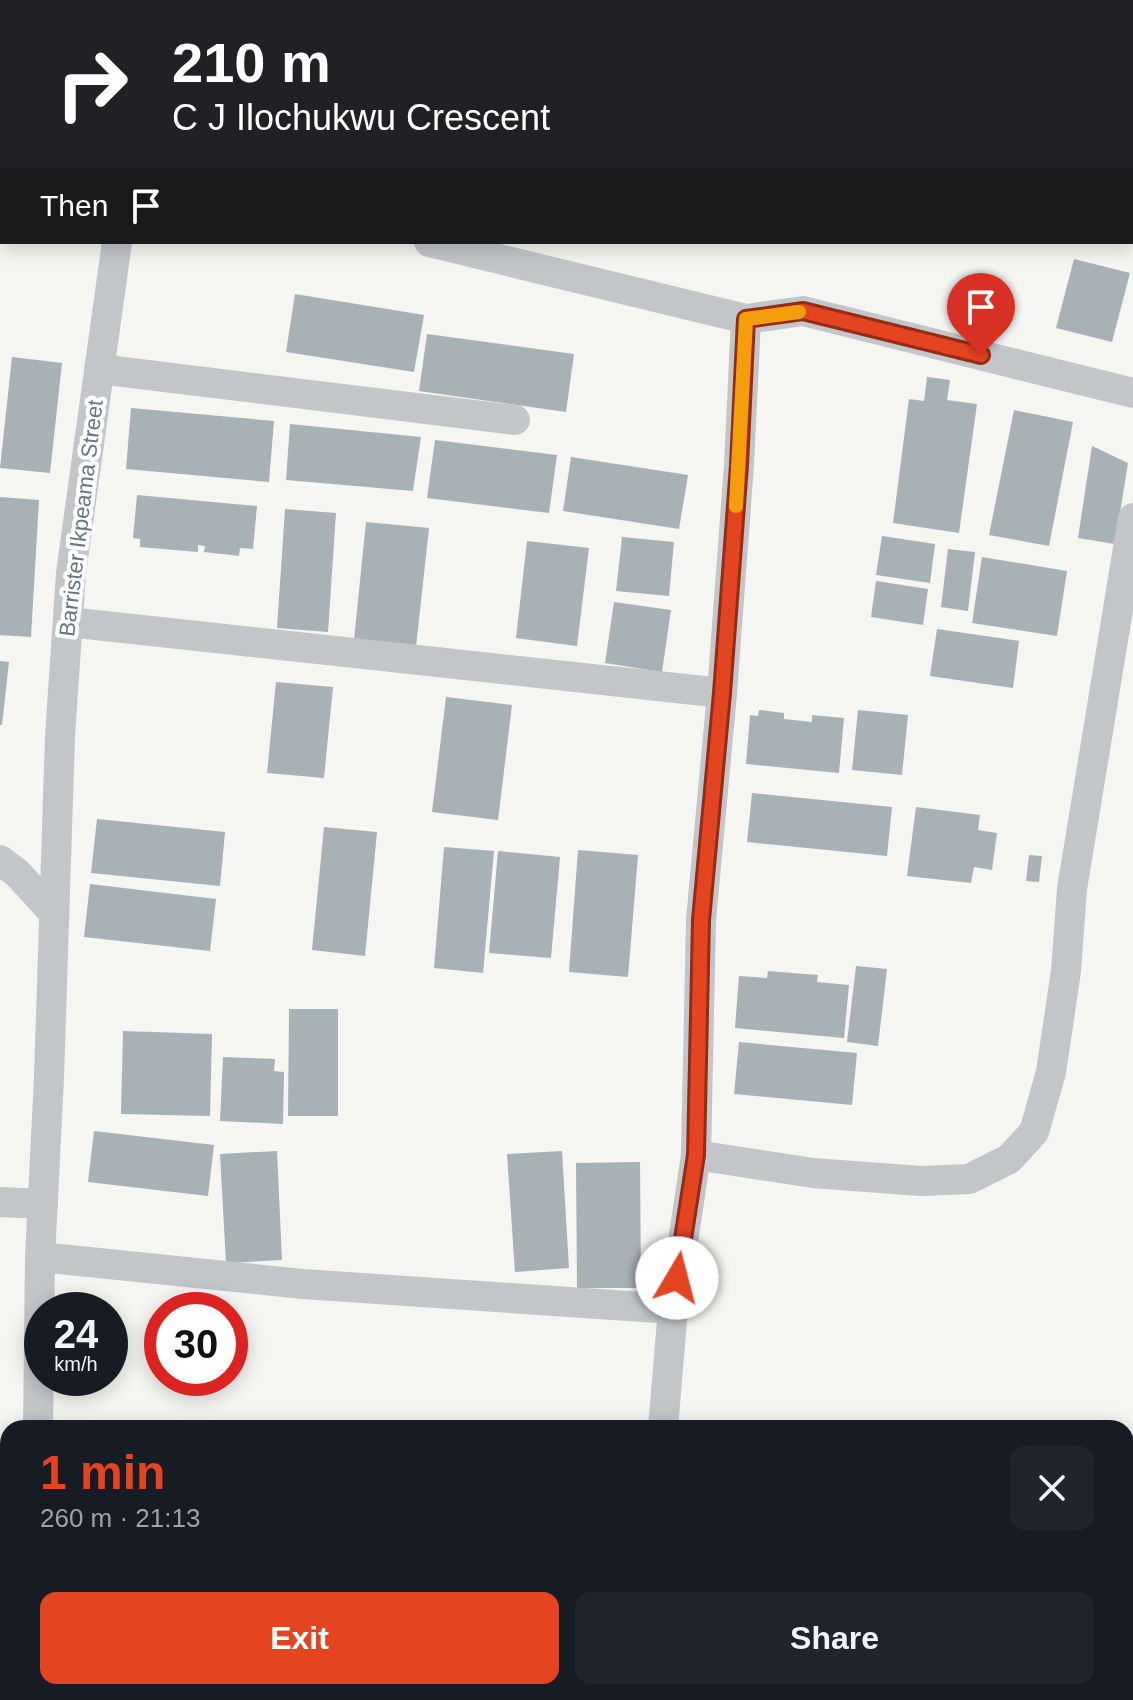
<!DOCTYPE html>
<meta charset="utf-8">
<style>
:root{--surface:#171b24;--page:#20242c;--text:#f1f3f6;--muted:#9ea1a6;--accent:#e54421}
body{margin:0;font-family:Helvetica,sans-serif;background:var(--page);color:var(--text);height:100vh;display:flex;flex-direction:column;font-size:30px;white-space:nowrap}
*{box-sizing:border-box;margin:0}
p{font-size:26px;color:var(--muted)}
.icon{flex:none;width:44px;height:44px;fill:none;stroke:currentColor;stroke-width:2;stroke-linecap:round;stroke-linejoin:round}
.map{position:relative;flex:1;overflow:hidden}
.drawer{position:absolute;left:0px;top:1420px;width:1134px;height:280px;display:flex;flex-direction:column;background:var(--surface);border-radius:24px 24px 0 0;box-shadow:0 4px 20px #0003}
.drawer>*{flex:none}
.guide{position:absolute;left:0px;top:0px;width:1134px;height:244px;box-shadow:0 4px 20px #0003;background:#202124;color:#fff;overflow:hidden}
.speed{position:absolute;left:24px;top:1292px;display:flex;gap:16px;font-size:40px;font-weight:700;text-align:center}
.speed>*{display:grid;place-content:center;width:104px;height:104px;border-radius:50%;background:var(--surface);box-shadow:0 4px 20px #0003;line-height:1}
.speed small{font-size:20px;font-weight:400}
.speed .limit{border:12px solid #d22;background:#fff;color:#111}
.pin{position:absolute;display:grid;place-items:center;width:68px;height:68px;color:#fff;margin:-82px -34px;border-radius:50% 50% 50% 0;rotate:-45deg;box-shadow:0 0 8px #0007}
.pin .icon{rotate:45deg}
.me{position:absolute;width:88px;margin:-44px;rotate:8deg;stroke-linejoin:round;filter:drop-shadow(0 0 6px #0008)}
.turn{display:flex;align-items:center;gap:28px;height:168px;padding:0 40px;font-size:36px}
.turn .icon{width:104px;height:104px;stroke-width:2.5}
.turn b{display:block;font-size:56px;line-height:68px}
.then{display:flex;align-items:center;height:76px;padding:0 40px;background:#0003;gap:16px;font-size:30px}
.round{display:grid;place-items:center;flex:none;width:84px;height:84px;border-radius:16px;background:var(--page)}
.overview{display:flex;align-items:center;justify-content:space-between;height:136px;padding:0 40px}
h1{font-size:48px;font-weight:600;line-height:60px;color:var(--accent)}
.action{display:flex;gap:16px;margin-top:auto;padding:16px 40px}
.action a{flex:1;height:92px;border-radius:16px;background:var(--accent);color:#fff;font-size:32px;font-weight:600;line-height:92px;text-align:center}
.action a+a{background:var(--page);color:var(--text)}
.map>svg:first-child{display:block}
.building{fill:#a8b1b6}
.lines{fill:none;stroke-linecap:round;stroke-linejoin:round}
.minor{stroke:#c2c6c9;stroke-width:30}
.route-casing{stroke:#952c15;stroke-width:20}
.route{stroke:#e54421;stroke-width:14}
.slow{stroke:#f59e0b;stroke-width:14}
.labels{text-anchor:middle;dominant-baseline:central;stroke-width:8;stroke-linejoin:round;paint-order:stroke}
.street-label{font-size:22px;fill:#637683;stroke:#fff}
</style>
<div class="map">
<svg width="1133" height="1700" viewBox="0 0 1133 1700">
<rect width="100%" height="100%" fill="#f5f5f1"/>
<g class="building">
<path d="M1074,259L1130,273L1112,342L1056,328Z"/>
<path d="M295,294L424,315L414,372L286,352Z"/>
<path d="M427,334L574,354L566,412L419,391Z"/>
<path d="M12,357L62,363L50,473L0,468Z"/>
<path d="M927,377L950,380L947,400L977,404L959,533L893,523L909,399L924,401Z"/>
<path d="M131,408L274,421L269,482L126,469Z"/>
<path d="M1014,410L1073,422L1049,546L989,535Z"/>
<path d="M290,424L421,437L413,491L286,480Z"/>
<path d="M435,440L557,455L549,513L427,498Z"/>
<path d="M1092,446L1128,463L1115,544L1078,538Z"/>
<path d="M571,457L688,475L679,529L563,511Z"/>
<path d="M137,495L257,506L253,549L240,548L239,556L204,552L205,546L198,545V552L140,547V539L133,538Z"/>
<path d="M0,497L39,500L31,637L0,635Z"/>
<path d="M285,509L336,513L328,632L277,628Z"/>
<path d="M366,522L429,528L416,647L354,640Z"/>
<path d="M882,536L935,544L930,583L876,575Z"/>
<path d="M622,537L674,542L669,596L616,591Z"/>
<path d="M527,541L589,548L577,646L516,638Z"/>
<path d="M948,549L975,552L968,611L941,607Z"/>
<path d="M982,557L1067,571L1057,636L972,623Z"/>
<path d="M876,581L928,589L923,625L871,617Z"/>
<path d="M614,602L671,610L662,672L605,663Z"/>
<path d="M937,629L1019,641L1013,688L930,676Z"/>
<path d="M0,661L9,662L2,725H0Z"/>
<path d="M276,682L333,687L324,778L267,773Z"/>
<path d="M446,697L512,705L498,820L432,812Z"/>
<path d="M759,710L784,713V719L812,722V715L844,718L839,773L746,764L750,715L758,716Z"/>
<path d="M858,710L908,715L902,775L852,770Z"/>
<path d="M752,793L892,807L887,856L747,842Z"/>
<path d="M916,807L980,815L978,830L997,833L992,870L974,867L971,883L907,876Z"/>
<path d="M97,819L225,832L220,886L91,873Z"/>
<path d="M324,827L377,832L365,956L312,950Z"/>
<path d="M444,847L494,851L483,973L434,968Z"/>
<path d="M578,850L638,855L628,977L569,972Z"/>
<path d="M498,851L560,857L551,958L489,953Z"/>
<path d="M1029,855L1042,856L1039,882L1026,881Z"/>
<path d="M90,884L216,899L210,951L84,937Z"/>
<path d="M856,966L887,969L878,1046L847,1042Z"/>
<path d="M768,971L818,975L817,982L849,985L844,1038L735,1028L739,976L767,978Z"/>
<path d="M289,1009H338V1116H288Z"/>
<path d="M123,1031L212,1034L210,1116L121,1114Z"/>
<path d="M739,1042L857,1053L852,1105L734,1094Z"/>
<path d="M223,1057L275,1059L274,1071L284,1072L283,1124L220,1121Z"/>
<path d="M94,1131L214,1145L208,1196L88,1182Z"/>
<path d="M277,1151L282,1260L226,1263L220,1154Z"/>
<path d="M562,1151L569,1268L515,1272L507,1154Z"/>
<path d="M640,1162L641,1288H577L576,1163Z"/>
</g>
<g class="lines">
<g class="minor">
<path d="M178,2V0"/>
<path d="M0,150L2,151"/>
<path d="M429,242L746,319L803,311L1133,393"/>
<path d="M99,369L515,420"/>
<path d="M68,622L722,693"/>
<path d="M0,860L17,873L54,913"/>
<path d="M696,1155L813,1173L921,1181L969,1179L1009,1159L1034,1132L1051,1072L1066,971L1072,889L1133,518"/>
<path d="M0,1202L43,1204"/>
<path d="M40,1257L303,1284L673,1309"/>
<path d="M38,1428L40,1257L49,1078L60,736L71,573L117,242"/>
<path d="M663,1428L673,1309L696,1155L701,920L722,693L739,465L746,319"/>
<path d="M0,1482H8"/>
<path d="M1126,1538L1133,1539"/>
<path d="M45,1692V1700"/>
<path d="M653,1700L654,1692"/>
</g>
</g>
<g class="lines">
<g class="route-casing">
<path id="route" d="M677,1278L696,1155L701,920L722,693L739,465L746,319L803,311L981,355"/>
</g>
<use href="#route" class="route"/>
<path class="slow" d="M736,506L746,319L799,312"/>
</g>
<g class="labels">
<g class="street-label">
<text transform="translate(81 518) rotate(-83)">Barrister Ikpeama Street</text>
</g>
</g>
</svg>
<div class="speed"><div>24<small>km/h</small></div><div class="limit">30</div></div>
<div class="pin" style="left:981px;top:355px;background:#d93025"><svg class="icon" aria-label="arrive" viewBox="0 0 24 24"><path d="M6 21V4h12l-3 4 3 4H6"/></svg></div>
<svg class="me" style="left:677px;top:1278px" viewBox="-20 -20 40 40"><circle r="19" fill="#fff"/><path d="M0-13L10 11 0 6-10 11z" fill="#e54421"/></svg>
<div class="guide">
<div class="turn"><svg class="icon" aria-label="right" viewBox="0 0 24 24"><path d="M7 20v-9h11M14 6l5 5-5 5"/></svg><div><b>210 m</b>C J Ilochukwu Crescent</div></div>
<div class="then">Then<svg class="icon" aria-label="arrive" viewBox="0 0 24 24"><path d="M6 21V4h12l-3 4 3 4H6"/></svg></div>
</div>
<section class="drawer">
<div class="overview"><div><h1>1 min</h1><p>260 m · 21:13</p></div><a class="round"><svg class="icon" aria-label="close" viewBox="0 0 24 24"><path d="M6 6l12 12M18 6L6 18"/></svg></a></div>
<div class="action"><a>Exit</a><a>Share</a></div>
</section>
</div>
